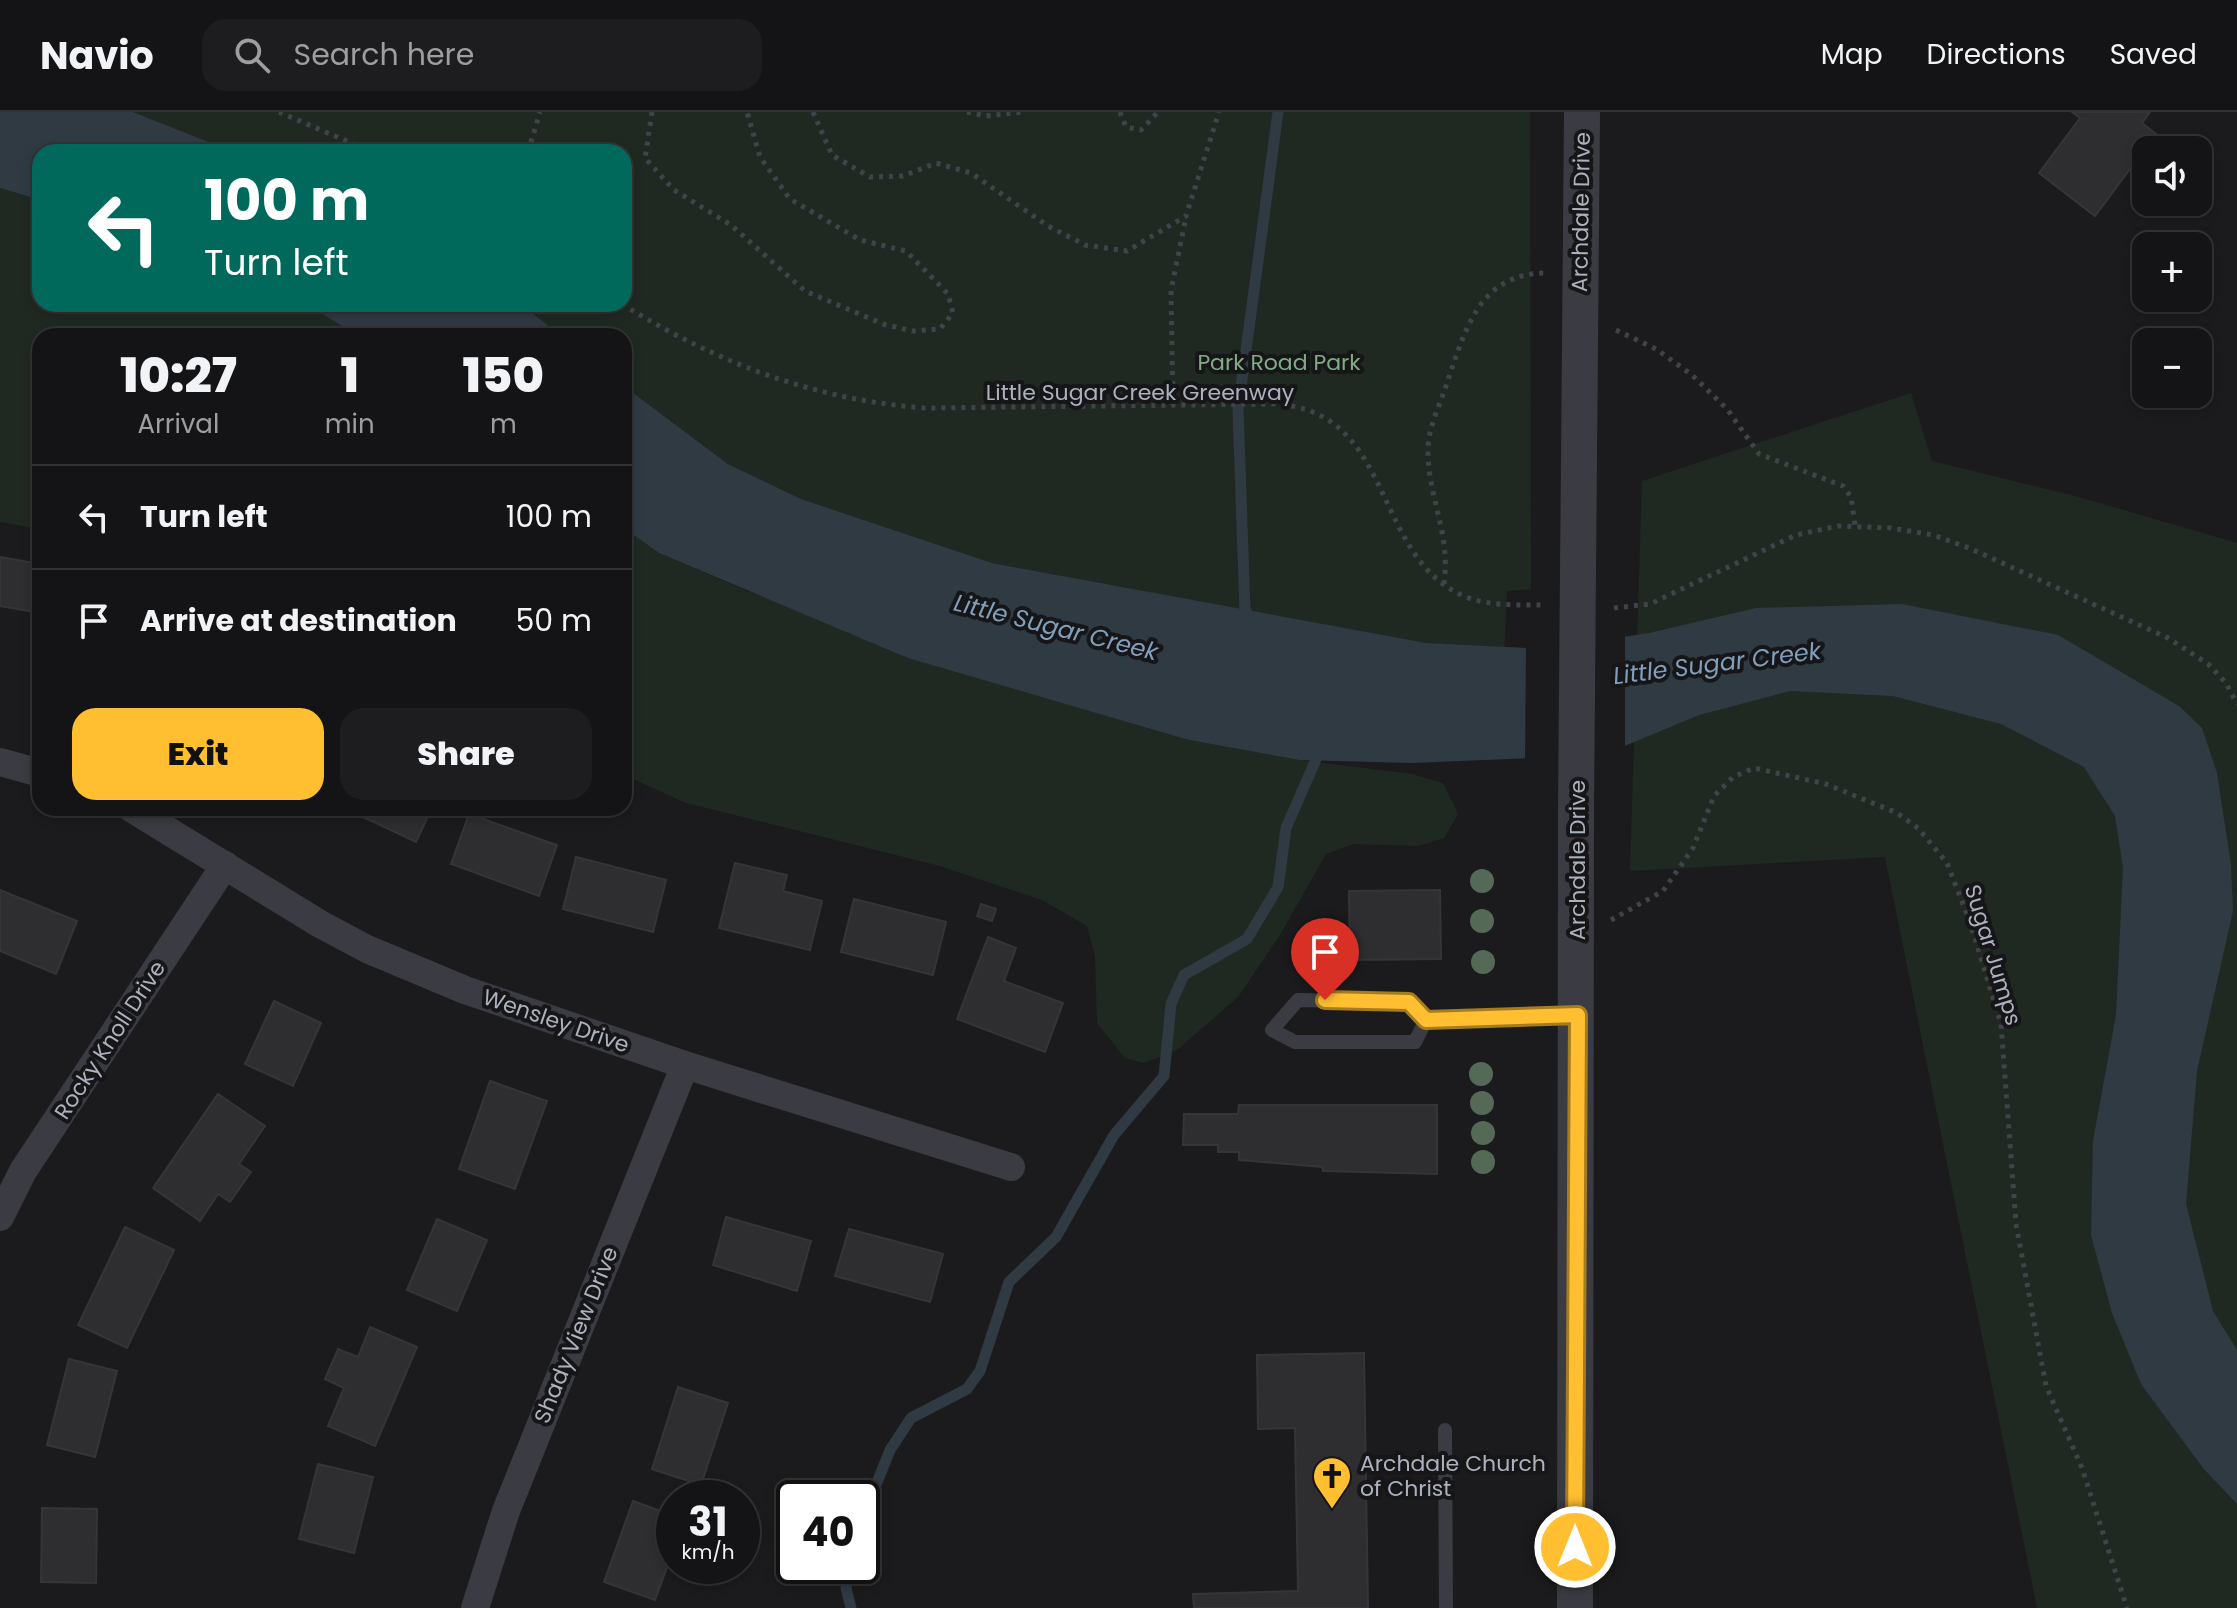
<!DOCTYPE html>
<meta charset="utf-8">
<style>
:root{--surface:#141416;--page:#1d1d1f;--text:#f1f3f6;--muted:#9d9ea1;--line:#333335;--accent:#ffbf31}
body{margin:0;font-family:Poppins,sans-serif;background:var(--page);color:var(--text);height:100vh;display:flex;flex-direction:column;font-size:30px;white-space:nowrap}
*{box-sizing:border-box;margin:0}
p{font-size:26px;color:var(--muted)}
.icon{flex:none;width:44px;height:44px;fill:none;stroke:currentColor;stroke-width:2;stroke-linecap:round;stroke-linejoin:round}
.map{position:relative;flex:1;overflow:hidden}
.panel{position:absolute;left:32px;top:216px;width:600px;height:488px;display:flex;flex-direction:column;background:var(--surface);border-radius:24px;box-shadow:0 4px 12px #0003,0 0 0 2px var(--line)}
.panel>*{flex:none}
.banner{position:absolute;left:32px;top:32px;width:600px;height:168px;border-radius:24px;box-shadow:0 4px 12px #0003,0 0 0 2px var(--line);background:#00695c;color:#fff;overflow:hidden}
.controls{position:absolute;left:2132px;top:24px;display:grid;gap:16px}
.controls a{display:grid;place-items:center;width:80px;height:80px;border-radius:16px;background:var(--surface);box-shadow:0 4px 12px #0003,0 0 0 2px var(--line);font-size:40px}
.speed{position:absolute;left:656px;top:1368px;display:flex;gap:16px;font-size:40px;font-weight:700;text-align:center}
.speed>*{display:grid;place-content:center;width:104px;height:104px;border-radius:50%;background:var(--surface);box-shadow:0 4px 12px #0003,0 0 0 2px var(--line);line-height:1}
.speed small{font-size:20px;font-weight:400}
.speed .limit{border:4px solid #111;border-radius:12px;background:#fff;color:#111}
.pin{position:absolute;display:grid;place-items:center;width:68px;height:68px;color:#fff;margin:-82px -34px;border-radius:50% 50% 50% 0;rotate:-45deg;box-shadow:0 0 8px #0007}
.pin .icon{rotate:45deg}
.me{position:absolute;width:88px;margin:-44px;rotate:0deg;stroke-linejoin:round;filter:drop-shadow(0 0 6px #0008)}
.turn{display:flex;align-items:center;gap:28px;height:168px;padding:0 40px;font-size:36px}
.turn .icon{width:104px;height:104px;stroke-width:2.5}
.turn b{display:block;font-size:56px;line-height:68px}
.eta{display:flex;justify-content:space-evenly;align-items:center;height:136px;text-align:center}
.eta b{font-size:48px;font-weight:800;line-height:56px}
.cta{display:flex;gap:16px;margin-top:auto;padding:16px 40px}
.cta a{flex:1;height:92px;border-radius:24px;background:var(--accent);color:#111;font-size:32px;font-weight:800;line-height:92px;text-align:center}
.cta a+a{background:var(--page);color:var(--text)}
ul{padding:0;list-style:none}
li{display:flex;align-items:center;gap:24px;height:104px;padding:0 40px;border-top:2px solid var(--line)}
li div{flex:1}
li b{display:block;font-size:30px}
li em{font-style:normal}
header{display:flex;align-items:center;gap:48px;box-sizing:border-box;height:112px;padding:0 40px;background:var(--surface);border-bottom:2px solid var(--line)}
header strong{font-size:38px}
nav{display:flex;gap:44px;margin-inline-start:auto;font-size:28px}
.search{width:560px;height:72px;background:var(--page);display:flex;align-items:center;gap:20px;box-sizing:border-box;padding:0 28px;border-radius:24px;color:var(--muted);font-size:30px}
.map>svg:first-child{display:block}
.green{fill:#202921}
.water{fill:#2f3a43}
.pier{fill:#1b1b1d}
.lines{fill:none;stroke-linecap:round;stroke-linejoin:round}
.stream{stroke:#2f3a43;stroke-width:11}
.building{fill:#2e2e31;stroke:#35343a;stroke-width:2}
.path{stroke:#41434a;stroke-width:5;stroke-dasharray:4 6;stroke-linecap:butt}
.service{stroke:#3b3c43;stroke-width:14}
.minor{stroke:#3b3c43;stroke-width:28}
.tertiary{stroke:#3b3c43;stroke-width:36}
.tertiary-bridge{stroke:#3b3c43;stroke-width:36}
.tree{fill:#546a57}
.route-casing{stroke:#a67c20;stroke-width:20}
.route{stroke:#ffbf31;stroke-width:14}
.labels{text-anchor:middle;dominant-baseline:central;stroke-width:8;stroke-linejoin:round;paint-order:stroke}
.street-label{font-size:22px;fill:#acb1be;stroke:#161619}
.park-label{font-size:22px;fill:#82aa86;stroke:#161619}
.poi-label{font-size:22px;fill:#acb1be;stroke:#161619;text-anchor:start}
.water-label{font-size:24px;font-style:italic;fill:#819fbb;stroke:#161619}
</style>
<header>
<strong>Navio</strong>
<div class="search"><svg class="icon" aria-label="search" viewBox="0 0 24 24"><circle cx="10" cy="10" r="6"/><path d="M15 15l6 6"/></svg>Search here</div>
<nav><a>Map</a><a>Directions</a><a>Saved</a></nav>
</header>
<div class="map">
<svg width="2237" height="1496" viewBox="0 0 2237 1496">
<rect width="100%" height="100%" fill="#1b1b1d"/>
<g class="green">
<path d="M133,0H1530L1531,477L1507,479L1504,546L992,451L801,387L728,352L624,274V224H562L520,192H624V40H234Z"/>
<path d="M0,76L40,88V192H306L358,224H40V417L0,410Z"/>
<path d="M1911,281L1932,349L2079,385L2237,431V1496H2037L1885,745L1630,759L1642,369Z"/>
<path d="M624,416L659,441L747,479L1189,628L1299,648L1412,662L1443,671L1458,702L1444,726L1419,734L1353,732L1326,742L1280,823L1238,885L1177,938L1144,951L1125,946L1097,911L1095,844L1087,814L1042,788L940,754L686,691L624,663Z"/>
</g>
<g class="water">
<path d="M0,0H133L234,40H40V88L0,76Z"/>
<path d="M306,192H520L562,224H358Z"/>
<path d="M624,274L728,352L801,387L992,451L1426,531L1544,537L1649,521L1756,496L1902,492L2058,523L2179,594L2202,616L2217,661L2231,753L2233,799L2197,959L2186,1092L2213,1199L2237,1238V1392L2203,1356L2141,1272L2112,1201L2091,1123L2093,1029L2116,903L2123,756L2115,704L2084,655L2001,612L1893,584L1790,579L1699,603L1603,643L1412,651L1299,648L1189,628L908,546L659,441L624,416Z"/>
</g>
<path class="pier" d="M1625,521V638L1603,647L1525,650L1526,532L1544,533Z"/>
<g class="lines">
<g class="stream">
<path d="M1251,511L1245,497L1238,298L1278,0"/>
<path d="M862,1408L890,1338L911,1306L967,1277L980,1259L1009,1170L1056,1125L1114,1023L1164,964L1171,892L1184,863L1247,827L1278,775L1286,716L1321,636"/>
<path d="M850,1454L846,1476L851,1496"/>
</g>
</g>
<g class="building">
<path d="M2072,0H2150L2142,11L2156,22L2095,104L2039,61L2080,6Z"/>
<path d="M0,445L40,452L35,500L0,494Z"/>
<path d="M344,696H432L416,730Z"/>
<path d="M469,702L557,733L539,784L451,752Z"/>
<path d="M576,745L666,768L653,820L563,797Z"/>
<path d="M735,751L787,763L783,779L822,789L810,838L719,816Z"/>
<path d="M0,778L77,809L56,862L0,839Z"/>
<path d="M1440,778L1441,847L1350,848L1349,779Z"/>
<path d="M854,787L946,810L933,863L841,840Z"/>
<path d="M981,792L996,797L992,809L977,804Z"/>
<path d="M988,825L1016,836L1004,869L1063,891L1045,940L957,907Z"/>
<path d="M274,889L321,911L293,974L245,952Z"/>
<path d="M490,969L547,989L515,1077L459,1057Z"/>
<path d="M218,982L265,1014L239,1052L251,1060L230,1090L218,1082L200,1109L153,1076Z"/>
<path d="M1239,993H1437V1062L1323,1059L1322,1055L1239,1048V1040H1218V1033H1183L1184,1002H1238Z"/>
<path d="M726,1105L811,1129L797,1179L713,1153Z"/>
<path d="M437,1107L487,1128L457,1199L407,1178Z"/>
<path d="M125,1115L174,1138L127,1236L78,1213Z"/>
<path d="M849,1117L943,1142L930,1190L835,1164Z"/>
<path d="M370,1215L417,1235L375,1334L328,1314L344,1276L325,1267L338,1237L358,1245Z"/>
<path d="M1364,1241L1368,1496H1194L1193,1482L1298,1479L1295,1316L1258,1317L1257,1243Z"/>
<path d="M69,1247L117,1259L95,1345L47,1333Z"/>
<path d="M678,1275L728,1291L701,1373L652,1357Z"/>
<path d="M318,1352L373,1365L354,1441L299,1427Z"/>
<path d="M633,1389L674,1404V1436L655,1488L604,1470Z"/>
<path d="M42,1396L97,1397L96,1471L41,1470Z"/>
</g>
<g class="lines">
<g class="path">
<path d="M279,0L372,40"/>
<path d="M652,0L645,46L674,78L731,113L805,179L883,212L912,219L940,217L953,201L948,182L906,139L860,128L790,87L760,45L747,0"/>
<path d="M813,0L832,43L870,65L903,64L936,51L971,61L1048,114L1085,133L1127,139L1186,104L1219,0"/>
<path d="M967,0L985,4L1024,0"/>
<path d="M1120,0L1126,15L1141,18L1158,0"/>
<path d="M528,40L540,0"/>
<path d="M622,192C715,250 814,288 925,296L1273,292C1397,297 1370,446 1466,485C1489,494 1519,493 1544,493"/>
<path d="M1616,218L1656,237L1692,263L1727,297L1759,342L1843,374L1851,385L1855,414"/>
<path d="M1173,293L1171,178L1186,105"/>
<path d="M1444,472C1451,422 1428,386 1428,339C1428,316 1439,295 1446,274C1465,219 1478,161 1547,161"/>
<path d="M1614,496L1650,492L1796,423L1838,414L1891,416L1933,423L1969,436L2168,526L2208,552L2226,571L2237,592"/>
<path d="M1611,808L1663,779L1693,736L1714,684L1733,665L1754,656L1826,672L1897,701L1918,716L1947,751L1970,810L2001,912L2016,1112L2046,1274L2082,1356L2127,1496"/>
</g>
<g class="service">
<path d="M1426,908L1415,930H1295L1272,918L1298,888L1409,890L1426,908L1577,903"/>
<path d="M1445,1318L1446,1496"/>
</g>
<g class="minor">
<path d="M0,650L40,661"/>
<path d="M131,696L320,812L367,837L465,878L685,953L1011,1055"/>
<path d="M0,1105L23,1059L225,753"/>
<path d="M475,1496L506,1399L685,953"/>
</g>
<g class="tertiary">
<path d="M1578,460L1582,0"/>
<path d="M1575,1496L1576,699"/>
</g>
<path class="tertiary-bridge" d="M1576,699L1578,460"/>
</g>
<g class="tree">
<circle cx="1482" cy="769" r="12"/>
<circle cx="1482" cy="809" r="12"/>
<circle cx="1483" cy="850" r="12"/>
<circle cx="1481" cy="962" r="12"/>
<circle cx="1482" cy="991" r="12"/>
<circle cx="1483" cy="1021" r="12"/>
<circle cx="1483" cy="1050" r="12"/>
</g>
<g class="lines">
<g class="route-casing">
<path id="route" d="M1325,888L1409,890L1426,908L1578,903L1575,1435"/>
</g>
<use href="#route" class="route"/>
</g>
<defs>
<g id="church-pin" transform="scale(2)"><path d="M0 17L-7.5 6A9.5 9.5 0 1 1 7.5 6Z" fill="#ffbf31" stroke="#161619"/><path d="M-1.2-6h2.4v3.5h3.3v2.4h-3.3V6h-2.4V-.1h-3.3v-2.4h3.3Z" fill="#111"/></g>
</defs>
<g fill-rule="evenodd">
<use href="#church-pin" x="1332" y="1364"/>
</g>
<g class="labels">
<g class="street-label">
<text transform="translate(1581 100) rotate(-89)">Archdale Drive</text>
<text x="1140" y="280">Little Sugar Creek Greenway</text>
<text transform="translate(1577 748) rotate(-90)">Archdale Drive</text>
<text transform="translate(1993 843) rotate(73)">Sugar Jumps</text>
<text transform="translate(556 909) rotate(19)">Wensley Drive</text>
<text transform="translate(110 928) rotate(-57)">Rocky Knoll Drive</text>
<text transform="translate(576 1223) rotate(-68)">Shady View Drive</text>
</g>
<g class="park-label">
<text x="1279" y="250">Park Road Park</text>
</g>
<g class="poi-label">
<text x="1360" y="1351">Archdale Church<tspan x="1360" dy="25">of Christ</tspan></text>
</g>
<g class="water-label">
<text transform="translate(1056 515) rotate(14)">Little Sugar Creek</text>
<text transform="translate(1717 551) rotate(-7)">Little Sugar Creek</text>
</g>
</g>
</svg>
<div class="controls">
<a><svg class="icon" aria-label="sound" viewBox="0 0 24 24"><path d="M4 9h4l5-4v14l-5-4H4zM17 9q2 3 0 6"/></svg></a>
<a>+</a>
<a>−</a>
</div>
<div class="speed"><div>31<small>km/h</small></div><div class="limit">40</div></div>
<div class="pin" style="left:1325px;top:888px;background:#d93025"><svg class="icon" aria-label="arrive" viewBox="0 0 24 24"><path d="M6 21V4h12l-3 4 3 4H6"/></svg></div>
<svg class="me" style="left:1575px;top:1435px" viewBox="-20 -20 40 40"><circle r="17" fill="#ffbf31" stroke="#fff" stroke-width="3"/><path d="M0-11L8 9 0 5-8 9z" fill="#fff"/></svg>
<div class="banner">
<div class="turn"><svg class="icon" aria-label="left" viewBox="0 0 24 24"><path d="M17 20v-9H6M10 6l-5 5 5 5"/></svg><div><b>100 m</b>Turn left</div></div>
</div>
<section class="panel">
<div class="eta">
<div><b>10:27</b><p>Arrival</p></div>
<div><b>1</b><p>min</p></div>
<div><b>150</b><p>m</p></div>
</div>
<ul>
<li><svg class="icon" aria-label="left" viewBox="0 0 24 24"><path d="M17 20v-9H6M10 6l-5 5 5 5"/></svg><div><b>Turn left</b></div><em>100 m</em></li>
<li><svg class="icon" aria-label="arrive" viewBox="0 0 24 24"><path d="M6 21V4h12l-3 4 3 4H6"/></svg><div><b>Arrive at destination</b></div><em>50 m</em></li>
</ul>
<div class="cta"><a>Exit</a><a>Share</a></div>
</section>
</div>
